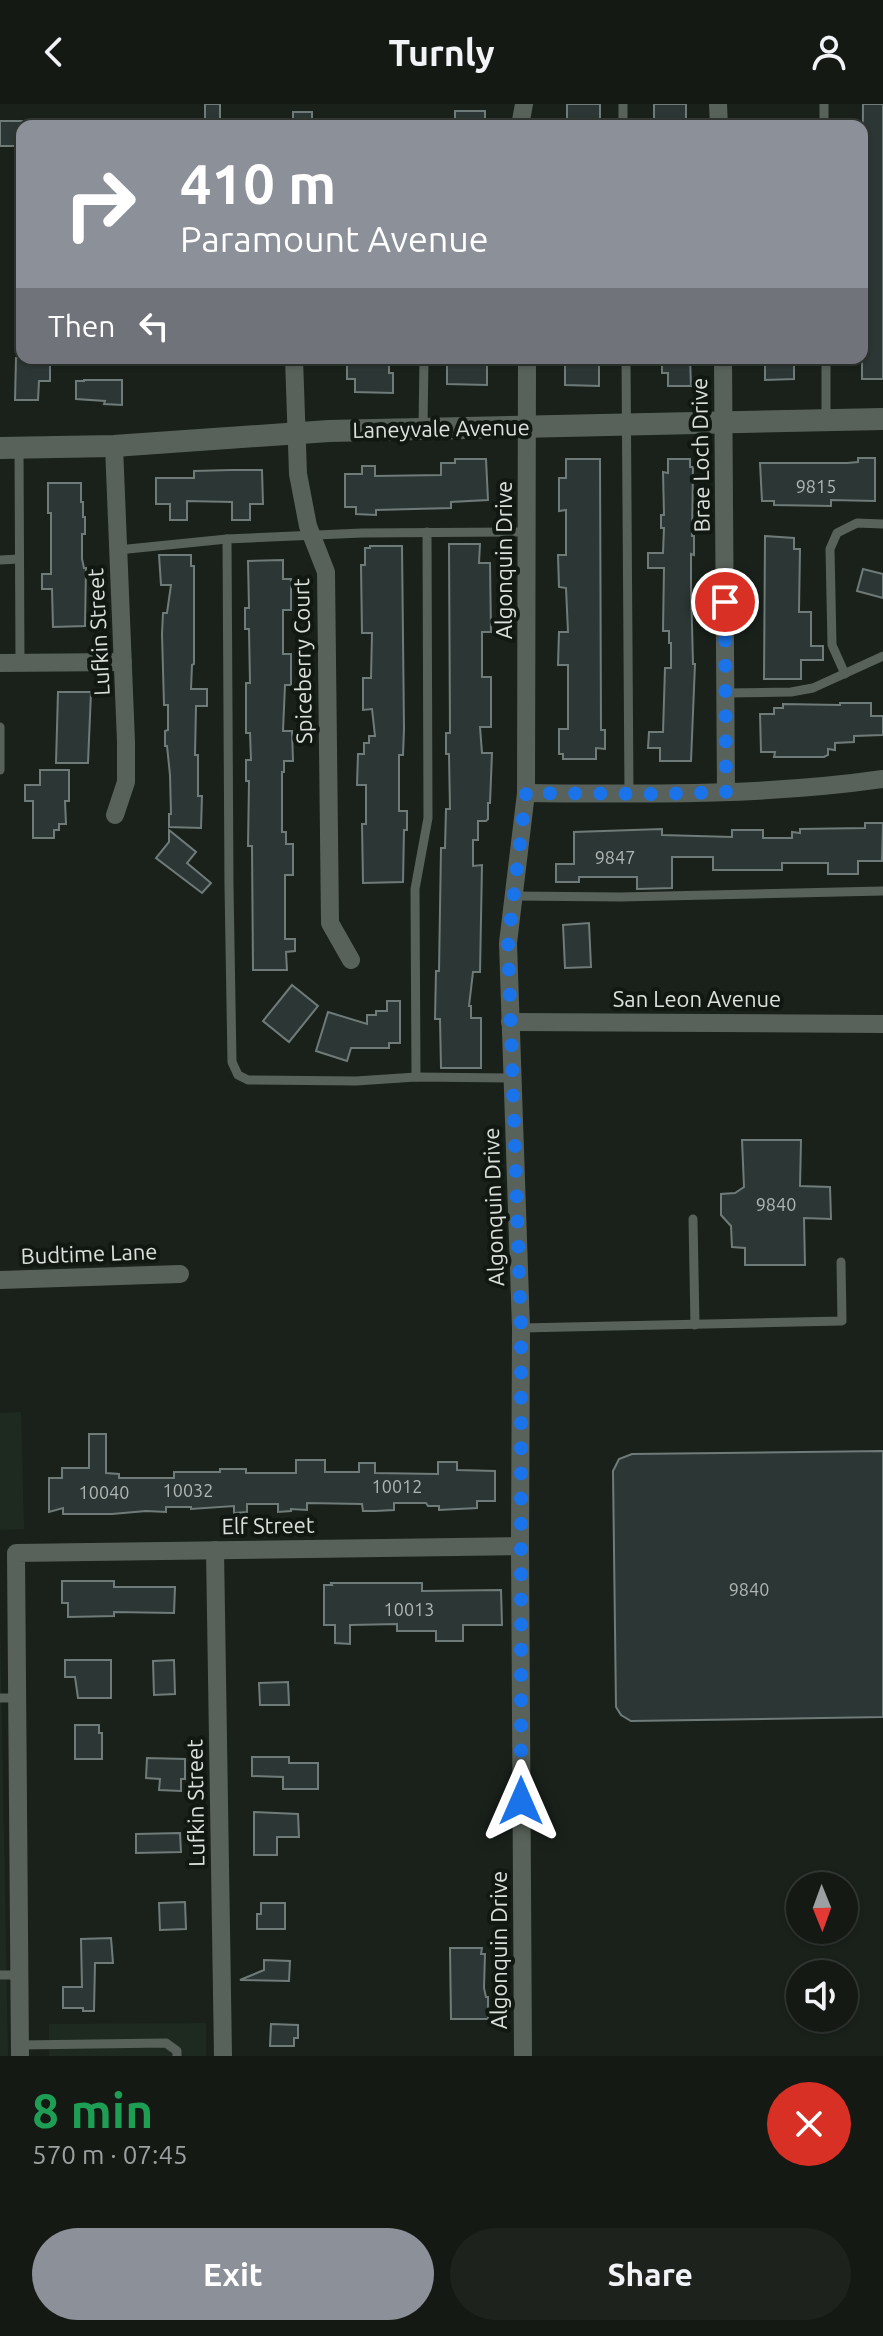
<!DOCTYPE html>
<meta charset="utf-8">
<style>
:root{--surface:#141914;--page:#1d221d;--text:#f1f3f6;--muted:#9da0a0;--line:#333834;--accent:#8c9099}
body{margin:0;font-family:Ubuntu,sans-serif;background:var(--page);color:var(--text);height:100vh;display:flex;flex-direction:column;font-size:30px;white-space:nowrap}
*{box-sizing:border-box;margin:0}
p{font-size:26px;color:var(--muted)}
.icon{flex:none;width:44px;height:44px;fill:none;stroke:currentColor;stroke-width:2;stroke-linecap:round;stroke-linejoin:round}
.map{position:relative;height:1952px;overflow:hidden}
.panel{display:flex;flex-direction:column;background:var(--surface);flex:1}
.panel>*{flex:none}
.guide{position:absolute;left:16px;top:16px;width:852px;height:244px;border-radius:16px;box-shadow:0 2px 6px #0004,0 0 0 2px var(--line);background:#8c9099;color:#fff;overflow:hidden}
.needle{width:52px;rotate:179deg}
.buttons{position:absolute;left:786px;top:1768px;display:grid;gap:16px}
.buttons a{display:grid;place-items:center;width:72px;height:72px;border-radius:50%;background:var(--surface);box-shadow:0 2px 6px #0004,0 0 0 2px var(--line);font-size:40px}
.pin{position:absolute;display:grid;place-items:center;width:68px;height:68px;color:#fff;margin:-34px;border:4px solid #fff;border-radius:50%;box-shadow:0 2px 8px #0007}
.me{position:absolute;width:88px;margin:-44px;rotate:0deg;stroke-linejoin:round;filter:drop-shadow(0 0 6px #0008)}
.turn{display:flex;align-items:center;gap:28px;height:168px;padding:0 32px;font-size:36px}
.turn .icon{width:104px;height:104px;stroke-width:2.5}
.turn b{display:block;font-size:56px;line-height:68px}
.then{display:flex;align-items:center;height:76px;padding:0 32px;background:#0003;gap:16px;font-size:30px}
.round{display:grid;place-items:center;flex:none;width:84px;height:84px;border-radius:42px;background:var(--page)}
.headline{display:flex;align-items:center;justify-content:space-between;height:136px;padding:0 32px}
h1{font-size:48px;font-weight:600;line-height:60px;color:#1e9e55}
.action{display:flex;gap:16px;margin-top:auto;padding:16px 32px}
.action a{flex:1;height:92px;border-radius:48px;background:var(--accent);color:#fff;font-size:32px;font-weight:600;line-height:92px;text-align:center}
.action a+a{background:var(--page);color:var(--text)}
header{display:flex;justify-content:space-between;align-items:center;height:104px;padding:0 32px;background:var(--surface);font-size:36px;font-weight:600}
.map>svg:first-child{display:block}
.built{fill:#1e2a20}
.building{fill:#2c3735;stroke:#6f7b79;stroke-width:2}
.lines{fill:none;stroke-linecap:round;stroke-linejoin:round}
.service{stroke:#59625a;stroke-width:9}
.minor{stroke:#59625a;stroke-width:18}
.tertiary{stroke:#59625a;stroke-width:22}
.route{stroke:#1a73e8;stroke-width:14;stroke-dasharray:0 25.2}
.labels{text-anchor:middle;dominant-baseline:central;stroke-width:8;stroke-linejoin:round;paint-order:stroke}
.number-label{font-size:18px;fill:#b0b6b2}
.street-label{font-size:22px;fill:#dce0dc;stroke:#111812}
</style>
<header><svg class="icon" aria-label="back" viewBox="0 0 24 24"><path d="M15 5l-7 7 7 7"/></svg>Turnly<svg class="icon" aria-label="person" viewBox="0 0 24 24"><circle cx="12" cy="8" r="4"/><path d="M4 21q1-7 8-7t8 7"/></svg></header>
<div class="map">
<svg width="883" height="1952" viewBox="0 0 883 1952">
<rect width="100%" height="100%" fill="#1a211b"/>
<g class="built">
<path d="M21,1308L24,1425L0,1426V1309Z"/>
<path d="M0,1517L8,1952H0Z"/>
<path d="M206,1919V1952H49V1920Z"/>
</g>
<g class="building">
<rect x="205" y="0" width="15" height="22"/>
<rect x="567" y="0" width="33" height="22"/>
<path d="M654,0H686V15L654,16Z"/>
<path d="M863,0H883V275H862V208H865L862,160Z"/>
<rect x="455" y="7" width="30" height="15"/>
<rect x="293" y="8" width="19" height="14"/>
<rect x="0" y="17" width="22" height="25"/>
<path d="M16,254H50V277H39L38,296H15Z"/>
<path d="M447,254H487V281L447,280Z"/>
<path d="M565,254H599V282L565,281Z"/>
<path d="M662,254H690L691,282H668V269H662Z"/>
<path d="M765,254H794V275L765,276Z"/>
<path d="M347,256H389V269H393V289L355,288V275H347Z"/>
<path d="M84,276H122V301L104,300L105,297L76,295V277H84Z"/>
<path d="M858,354H875V397L831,396V402L774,401V397H762L760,359H847L858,358Z"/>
<path d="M455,355H486L488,396L451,398V404L376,406V411L356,410V403H345V370H362V362H375V372L441,371V359H455Z"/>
<path d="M566,355H600L601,626H605V645L596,644V655H563V650H559V625H568V561H558L559,528H568L566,484L559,483L558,451H566V406L559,407V374H566Z"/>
<path d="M668,355H690V363H693L692,432H694V451L691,450V481L693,560H695L691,657H660V644H648L649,628H663L665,564H671V539H669V527H663L664,464H648V449H663L664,424H661V411H664L663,368L668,369Z"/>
<path d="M231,366H262L263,400H250V416H232V398L187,397V416H170V400H156V374H194V367Z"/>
<path d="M48,379H81V398H83V413H85V430H82V455L84,464H86L85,522L53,523L52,485H42V470H51V409H48Z"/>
<path d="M765,432L794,434V445H800L799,508H811V542H823V556H801V575H764Z"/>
<path d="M449,440H480L479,459H490L491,528H482V573H491V623H480L482,649H492L490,699H488V715L486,717H478V736H473V762L482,761L480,868H473L469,902H471V914H481V964H441L440,915H435L436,867H439L441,744H445L446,705H450L449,650H446V629H450Z"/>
<path d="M370,442H402L404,625L403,651H399V707H407V726H404L403,778L363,779L362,720H366V681H357L358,650H364V639H369V632H375L372,605L363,606V574H371L372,529H362L361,461H365V444H370Z"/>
<path d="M159,451H191V462H194V560L192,561L191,585H207V602H196L195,651H198V692H202L201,724L169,723V710H171L170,671L167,642H165V627L168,626V601H164L162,530L163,509H167L171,481H161Z"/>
<path d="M283,456V475H291V506H283V550H291V581H285L283,627H292L293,657H284V668H282V728H286V740H293V771H285V835H295V847L286,848L287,866H253L252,742H248L249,677H246V656H251L250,629H246V579H250L249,525H245V504H249L248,457Z"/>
<path d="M863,465L883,470V494L857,487Z"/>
<path d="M58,588H91L88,659H56Z"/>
<path d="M840,599H871V612H883V631L854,632V638L835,639V646L828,645V651L824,653H774L775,648H761L760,610H774V604H783V600L840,601Z"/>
<path d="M40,666H69V697H65L66,720H59V726H54V734H33V697H25V681H40Z"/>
<path d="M865,719H883L882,757H858V770H828V759H782V766H713V753H672V784L637,785V773H579V778H556V760H574V728L662,725V731L732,733V726H763V734H792V728L800,729V725L865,724Z"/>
<path d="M169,726L196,748L187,759L211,779L202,789L156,754L169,738Z"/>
<path d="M589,819L591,863L565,864L563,821Z"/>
<path d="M292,881L318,902L289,938L263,917Z"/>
<path d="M387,897H400V939H389V944H351L347,957L316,947L328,908L367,920V911H376V907H387Z"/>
<path d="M742,1036H801L800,1082L830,1083L831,1115L804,1114L805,1161H745V1144L732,1143L731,1122L721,1111V1090L735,1089L744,1083Z"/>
<path d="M89,1330H106V1369L119,1370V1374H174V1368H220V1365H246V1369H296V1356H325V1368H359V1359H375V1369L438,1370V1358H457V1366L495,1367V1397H477V1404L439,1406V1402H428L426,1399H394V1406L375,1407H363L362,1400L307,1399V1406L291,1405V1407L278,1408V1400H247V1408L234,1409V1402L191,1405V1403H166V1408L146,1407L112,1410H63V1404L49,1408V1374H62V1364H89Z"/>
<path d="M883,1347V1613L631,1617L621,1611L616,1603L613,1367L619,1355L632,1350Z"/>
<path d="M62,1477H114V1483H175L174,1509L114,1508V1512L68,1513V1499H62Z"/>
<path d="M331,1479H422V1487L501,1486L502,1521H463V1537H436V1527H397V1520L350,1521V1540L335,1539V1521H324V1481H332Z"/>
<path d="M65,1556H111V1594H78L75,1573H65Z"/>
<path d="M174,1556L175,1590L154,1591L153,1557Z"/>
<path d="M288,1578L289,1601H260L259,1579Z"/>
<path d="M75,1621H99V1629H102V1655H75Z"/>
<path d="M252,1653H289V1659H318V1685H283V1673L252,1672Z"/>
<path d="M147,1654L185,1655V1675H181V1687L159,1686L160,1675L146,1674Z"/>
<path d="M254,1708L298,1710L299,1733H277V1751H254Z"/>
<path d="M180,1729L181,1748L136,1749V1730Z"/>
<path d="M185,1798L186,1825L160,1826L159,1799Z"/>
<path d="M261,1799H285V1825H257V1810H261Z"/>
<path d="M111,1834L113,1859H95L94,1907H83V1904H63V1883H82L81,1835Z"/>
<path d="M450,1844H482L481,1850H485L484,1884L486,1893H488V1915H451Z"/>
<path d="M264,1856L290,1857L289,1877L240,1876L264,1866Z"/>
<path d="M271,1920L298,1921V1934H294V1942H270Z"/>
</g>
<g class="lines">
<g class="service">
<path d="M623,0V22"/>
<path d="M824,0V22"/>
<path d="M626,254L629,690"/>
<path d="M826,254V315"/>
<path d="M423,323L424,254"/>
<path d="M19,343L20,559"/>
<path d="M227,435L229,782L232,958L238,971L248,976L356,977L416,973L511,974"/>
<path d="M118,446L227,435L362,429L527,428"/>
<path d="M0,456L19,455"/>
<path d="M845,570L832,541L830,445L837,429L857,419L883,420"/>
<path d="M726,589L791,588L813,584L883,552"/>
<path d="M0,623V666"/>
<path d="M513,792L621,793L883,787"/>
<path d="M416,973L415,785L428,714L427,428"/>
<path d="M693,1115L695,1221"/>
<path d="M521,1224L842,1217L841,1158"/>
<path d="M0,1594H17"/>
<path d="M0,1871H19"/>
<path d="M20,1941L166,1939L177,1947V1952"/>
</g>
<g class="minor">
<path d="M718,0L719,22"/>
<path d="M520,22L524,0"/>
<path d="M294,254L298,370L308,422L326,468L330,819L351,856"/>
<path d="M723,254L726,688"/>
<path d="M114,342L126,638V678L115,711"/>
<path d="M0,559L123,558"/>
<path d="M526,689C645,690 765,692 883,675"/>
<path d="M510,918L883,920"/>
<path d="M0,1176L180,1170"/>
<path d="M215,1446L223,1952"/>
<path d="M20,1952L16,1449L520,1442"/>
<path d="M523,1952L520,1442L521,1224L508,839L526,689L527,254"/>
</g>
<path class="tertiary" d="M0,344L114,342L329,327L883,315"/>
</g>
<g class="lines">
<path class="route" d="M521,1697V1224L508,839L526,689L656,690L726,688L725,498"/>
</g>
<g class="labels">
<g class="number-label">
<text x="816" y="382">9815</text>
<text x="615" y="753">9847</text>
<text x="776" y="1100">9840</text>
<text x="397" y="1382">10012</text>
<text x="188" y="1386">10032</text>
<text x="104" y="1388">10040</text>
<text x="749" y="1485">9840</text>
<text x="409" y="1505">10013</text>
</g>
<g class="street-label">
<text transform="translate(441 324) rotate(-1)">Laneyvale Avenue</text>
<text transform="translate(700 351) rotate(-91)">Brae Loch Drive</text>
<text transform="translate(503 456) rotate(-90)">Algonquin Drive</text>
<text transform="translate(98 528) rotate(-93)">Lufkin Street</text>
<text transform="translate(302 557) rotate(-91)">Spiceberry Court</text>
<text x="697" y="894">San Leon Avenue</text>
<text transform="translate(493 1103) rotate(-92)">Algonquin Drive</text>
<text transform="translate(89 1149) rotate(-2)">Budtime Lane</text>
<text transform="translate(268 1421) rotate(-1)">Elf Street</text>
<text transform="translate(195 1699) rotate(-91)">Lufkin Street</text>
<text transform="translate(498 1846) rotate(-90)">Algonquin Drive</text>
</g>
</g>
</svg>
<div class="buttons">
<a><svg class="needle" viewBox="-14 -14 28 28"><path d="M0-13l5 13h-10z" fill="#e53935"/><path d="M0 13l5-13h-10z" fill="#9da0a0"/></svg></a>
<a><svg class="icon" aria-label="sound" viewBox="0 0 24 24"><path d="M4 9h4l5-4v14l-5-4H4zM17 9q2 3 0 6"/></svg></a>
</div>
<div class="pin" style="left:725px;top:498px;background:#d93025"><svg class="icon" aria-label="arrive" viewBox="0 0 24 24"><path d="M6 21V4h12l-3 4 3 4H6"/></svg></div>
<svg class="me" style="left:521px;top:1697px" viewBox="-20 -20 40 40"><path d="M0-17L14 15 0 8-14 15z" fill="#1a73e8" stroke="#fff" stroke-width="4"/></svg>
<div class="guide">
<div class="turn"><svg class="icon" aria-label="right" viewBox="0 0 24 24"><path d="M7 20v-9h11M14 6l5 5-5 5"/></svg><div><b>410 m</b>Paramount Avenue</div></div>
<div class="then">Then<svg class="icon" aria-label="left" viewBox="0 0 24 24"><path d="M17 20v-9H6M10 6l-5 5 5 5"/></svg></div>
</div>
</div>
<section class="panel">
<div class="headline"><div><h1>8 min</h1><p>570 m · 07:45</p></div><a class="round" style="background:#d93025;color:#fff"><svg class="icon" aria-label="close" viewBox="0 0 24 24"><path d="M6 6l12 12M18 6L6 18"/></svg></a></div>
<div class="action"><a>Exit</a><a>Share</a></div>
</section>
